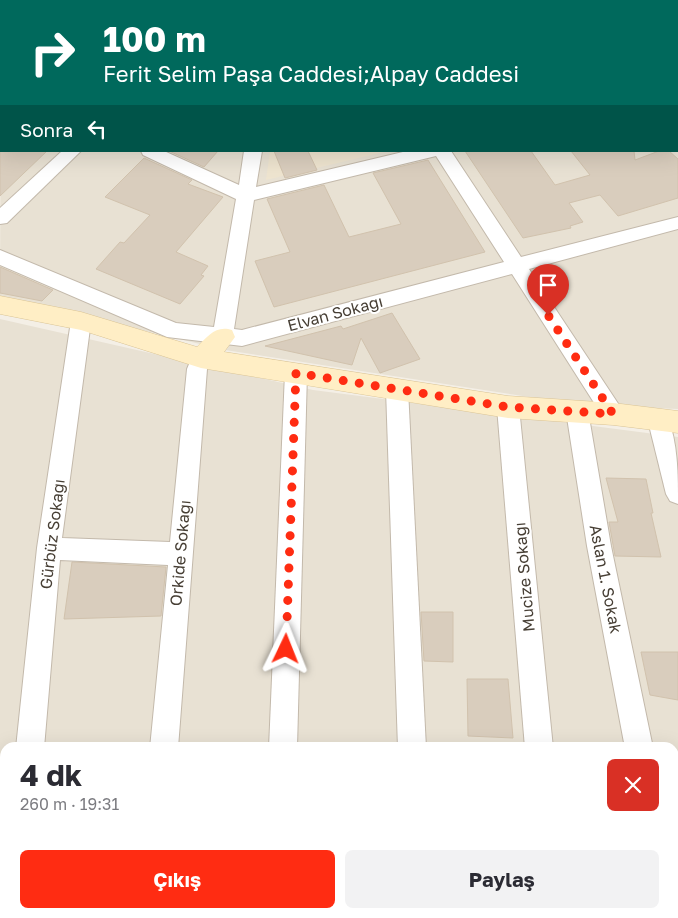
<!DOCTYPE html>
<html lang="tr">
<meta charset="utf-8">
<style>
:root{--surface:#fff;--page:#f2f2f3;--text:#2b2b33;--muted:#7c7c81;--accent:#ff2c12}
body{margin:0;font-family:"Golos Text",sans-serif;background:var(--page);color:var(--text);height:100vh;display:flex;flex-direction:column;font-size:19px;white-space:nowrap}
*{box-sizing:border-box;margin:0}
p{font-size:16px;color:var(--muted)}
.icon{flex:none;width:28px;height:28px;fill:none;stroke:currentColor;stroke-width:2;stroke-linecap:round;stroke-linejoin:round}
.map{position:relative;flex:1;overflow:hidden}
.details{position:absolute;left:0px;top:742px;width:679px;height:176px;display:flex;flex-direction:column;background:var(--surface);border-radius:15px 15px 0 0;box-shadow:0 5px 20px #0002}
.details>*{flex:none}
.hud{position:absolute;left:0px;top:0px;width:679px;height:152px;box-shadow:0 5px 20px #0002;background:#00695c;color:#fff;overflow:hidden}
.pin{position:absolute;display:grid;place-items:center;width:42px;height:42px;color:#fff;margin:-51px -21px;border-radius:50% 50% 50% 0;rotate:-45deg;box-shadow:0 0 5px #0007}
.pin .icon{rotate:45deg}
.me{position:absolute;width:55px;margin:-28px;rotate:2deg;stroke-linejoin:round;filter:drop-shadow(0 0 4px #0008)}
.turn{display:flex;align-items:center;gap:18px;height:105px;padding:0 20px;font-size:22px}
.turn .icon{width:65px;height:65px;stroke-width:2.5}
.turn b{display:block;font-size:35px;line-height:42px}
.then{display:flex;align-items:center;height:48px;padding:0 20px;background:#0003;gap:10px;font-size:19px}
.round{display:grid;place-items:center;flex:none;width:52px;height:52px;border-radius:8px;background:var(--page)}
.headline{display:flex;align-items:center;justify-content:space-between;height:85px;padding:0 20px}
h1{font-size:30px;font-weight:700;line-height:38px}
.primary-button{display:flex;gap:10px;margin-top:auto;padding:10px 20px}
.primary-button a{flex:1;height:58px;border-radius:8px;background:var(--accent);color:#fff;font-size:20px;font-weight:700;line-height:58px;text-align:center}
.primary-button a+a{background:var(--page);color:var(--text)}
.map>svg:first-child{display:block}
.residential{fill:#e8e1d3;fill-rule:evenodd}
.education{fill:#eee4cf}
.building{fill:#d9cdbd;stroke:#d1c2ad}
.lines{fill:none;stroke-linecap:round;stroke-linejoin:round}
.minor-casing{stroke:#c3b9ab;stroke-width:2}
.secondary-casing{stroke:#dac495;stroke-width:1}
.minor{fill:#fff;fill-rule:evenodd}
.secondary{fill:#ffeec5;fill-rule:evenodd}
.route{stroke:#ff2c12;stroke-width:9;stroke-dasharray:0 16.2}
.labels{text-anchor:middle;dominant-baseline:central;stroke-width:4;stroke-linejoin:round;paint-order:stroke}
.street-label{font-size:16px;fill:#473f35;stroke:#fff}
</style>
<div class="map">
<svg width="678" height="918" viewBox="0 0 678 918">
<rect width="100%" height="100%" fill="#f4efe6"/>
<g class="residential">
<path d="M78,0H678V409L581,405L225,350L0,296L1,48V151H678V1Z"/>
<path d="M0,319L313,390L678,437V918H0ZM5,748H674V914H5Z"/>
</g>
<path class="education" d="M270,151H388L266,180Z"/>
<g class="building">
<path d="M0,151H47L0,196Z"/>
<path d="M169,151H218L204,167Z"/>
<path d="M274,151H308L317,170L285,178Z"/>
<path d="M465,151H531L555,185L590,175L571,151H634L635,160L659,151H669L678,159V198L618,216L600,195L569,203L583,222L570,226L571,228L523,238Z"/>
<path d="M144,158L192,180L188,184L223,197L176,252L208,266L201,275L204,276L180,304L96,269L120,242L124,243L150,215L105,197Z"/>
<path d="M428,160L485,252L274,307L255,261L290,252L267,199L324,185L349,237L401,224L373,173Z"/>
<path d="M0,267L53,290L42,301L0,293Z"/>
<path d="M392,313L420,359L380,373L361,338L352,365L265,346L341,326L343,329Z"/>
<path d="M606,478L646,479L653,513H651L661,557L615,556L609,522H618Z"/>
<path d="M72,562L166,567L161,616L64,619Z"/>
<path d="M421,612H453V662L424,661Z"/>
<path d="M641,652H678V700L650,695Z"/>
<path d="M467,679H508L513,738L468,736Z"/>
</g>
<g class="lines">
<g class="minor-casing">
<g id="minor">
<rect x="270" y="0" width="14" height="1"/>
<path d="M423,0H439V1H424Z"/>
<rect x="505" y="0" width="14" height="1"/>
<path d="M566,0H583V1H567Z"/>
<path d="M1,26V36L0,37V27Z"/>
<path d="M1,52V62L0,63V53Z"/>
<rect x="0" y="91" width="1" height="10"/>
<path d="M62,151H81L7,223L0,224V208Z"/>
<path d="M141,151H164L239,185L244,151H262L256,187L407,151H451L521,257L678,217V229L529,269L621,408L624,414L621,420L613,423L605,420L512,274L242,346L167,337L0,265V250L176,323L214,327L236,199L143,155ZM436,156L504,262L242,330L234,329L254,200Z"/>
<path d="M81,313L88,316L91,321L62,538L170,542L187,369L194,352L201,350L208,352L211,358L207,369L178,748H150L168,565L60,560L44,748H16L37,548L71,321L74,316Z"/>
<path d="M296,365L303,367L307,373L297,748H269L285,373L289,367Z"/>
<path d="M397,380L405,383L408,389L426,748H398L386,389L389,383Z"/>
<path d="M508,398L516,401L519,407L553,748H525L497,407L500,401Z"/>
<path d="M577,402L585,405L588,411L611,546L653,748H625L587,546L566,411L569,405Z"/>
<path d="M659,412L667,415C678,443 678,474 678,504L670,501L666,494L648,421L651,415Z"/>
<path d="M674,900L678,902V918H657L656,914H674Z"/>
<path d="M5,909V914H33L32,918H2Z"/>
<rect x="140" y="914" width="30" height="4"/>
<path d="M274,914H304L305,918H275Z"/>
<path d="M413,914H443L444,918H414Z"/>
<path d="M541,914H571L573,918H543Z"/>
</g>
</g>
<g class="secondary-casing">
<path id="secondary" d="M0,296L81,312L197,347C208,336 216,325 232,330L235,337L224,352L508,396L613,403L678,411V433L613,425L508,418L201,368L81,330L0,314Z"/>
</g>
<use href="#minor" class="minor"/>
<use href="#secondary" class="secondary"/>
</g>
<g class="lines">
<path class="route" d="M286,649L296,373L508,407L613,414L548,315"/>
</g>
<g class="labels">
<g class="street-label">
<text transform="translate(335 313) rotate(-15)">Elvan Sokağı</text>
<text transform="translate(52 534) rotate(-83)">Gürbüz Sokağı</text>
<text transform="translate(180 553) rotate(-85)">Orkide Sokağı</text>
<text transform="translate(524 577) rotate(-95)">Mucize Sokağı</text>
<text transform="translate(606 579) rotate(79)">Aslan 1. Sokak</text>
</g>
</g>
</svg>
<div class="pin" style="left:548px;top:315px;background:#d93025"><svg class="icon" aria-label="arrive" viewBox="0 0 24 24"><path d="M6 21V4h12l-3 4 3 4H6"/></svg></div>
<svg class="me" style="left:286px;top:649px" viewBox="-20 -20 40 40"><path d="M0-17L14 15 0 8-14 15z" fill="#ff2c12" stroke="#fff" stroke-width="4"/></svg>
<div class="hud">
<div class="turn"><svg class="icon" aria-label="right" viewBox="0 0 24 24"><path d="M7 20v-9h11M14 6l5 5-5 5"/></svg><div><b>100 m</b>Ferit Selim Paşa Caddesi;Alpay Caddesi</div></div>
<div class="then">Sonra<svg class="icon" aria-label="left" viewBox="0 0 24 24"><path d="M17 20v-9H6M10 6l-5 5 5 5"/></svg></div>
</div>
<section class="details">
<div class="headline"><div><h1>4 dk</h1><p>260 m · 19:31</p></div><a class="round" style="background:#d93025;color:#fff"><svg class="icon" aria-label="close" viewBox="0 0 24 24"><path d="M6 6l12 12M18 6L6 18"/></svg></a></div>
<div class="primary-button"><a>Çıkış</a><a>Paylaş</a></div>
</section>
</div>
